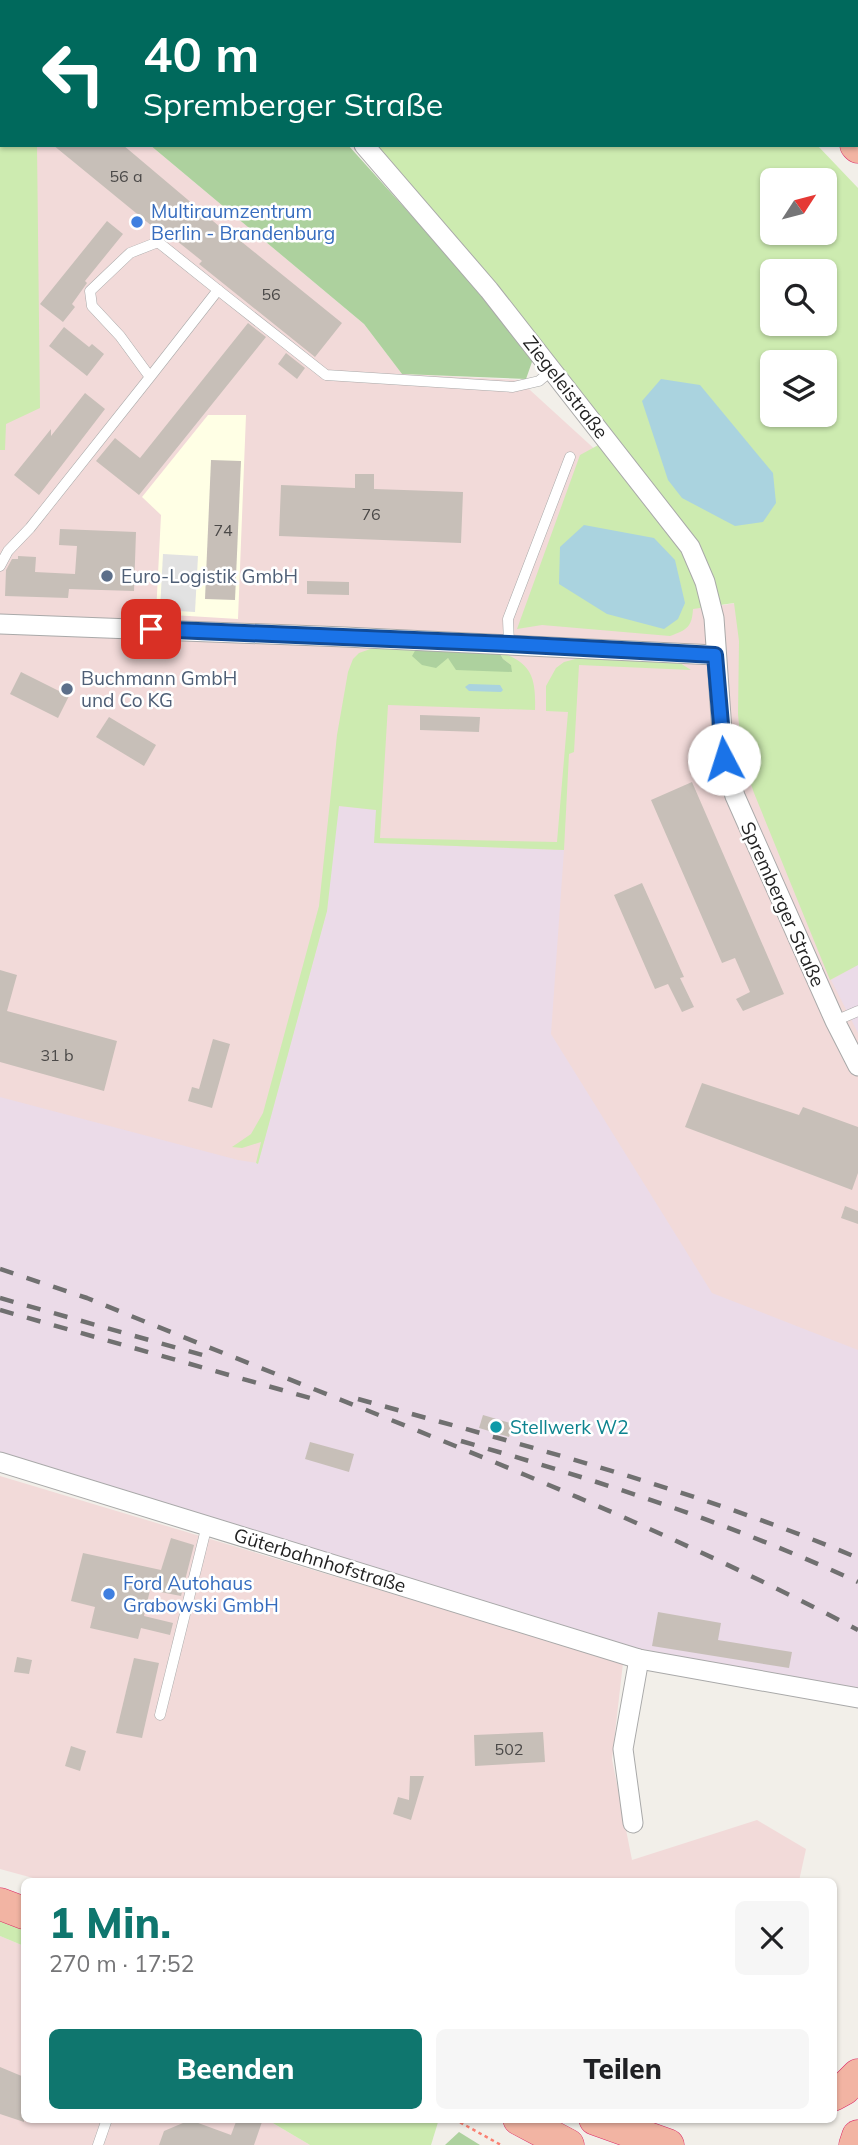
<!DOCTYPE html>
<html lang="de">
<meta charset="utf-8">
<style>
:root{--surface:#fff;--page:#f6f6f6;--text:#202124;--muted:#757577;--accent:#0f766e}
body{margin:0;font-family:Mulish,sans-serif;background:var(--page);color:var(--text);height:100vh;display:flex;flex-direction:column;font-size:26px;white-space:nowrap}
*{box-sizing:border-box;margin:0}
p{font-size:23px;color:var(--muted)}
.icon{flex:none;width:38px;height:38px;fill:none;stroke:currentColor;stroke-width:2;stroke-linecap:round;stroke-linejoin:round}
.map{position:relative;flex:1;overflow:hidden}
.details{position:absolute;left:21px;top:1878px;width:816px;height:245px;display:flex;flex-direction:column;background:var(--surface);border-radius:10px;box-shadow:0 2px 5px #0004}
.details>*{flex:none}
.top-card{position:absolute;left:0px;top:0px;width:859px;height:147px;box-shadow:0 2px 5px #0004;background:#00695c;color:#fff;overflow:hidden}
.needle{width:46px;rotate:54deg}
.controls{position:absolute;left:760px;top:168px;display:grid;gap:14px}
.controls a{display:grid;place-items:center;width:77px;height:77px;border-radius:10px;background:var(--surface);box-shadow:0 2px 5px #0004;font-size:35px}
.pin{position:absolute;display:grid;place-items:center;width:60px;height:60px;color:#fff;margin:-30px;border-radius:14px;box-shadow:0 4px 10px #0006}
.me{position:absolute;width:77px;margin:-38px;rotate:355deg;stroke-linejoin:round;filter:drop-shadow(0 0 5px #0008)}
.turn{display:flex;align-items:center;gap:24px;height:147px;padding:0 28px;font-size:32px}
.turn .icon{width:91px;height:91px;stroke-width:2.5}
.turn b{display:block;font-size:49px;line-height:60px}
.round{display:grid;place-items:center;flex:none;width:74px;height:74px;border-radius:10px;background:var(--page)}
.headline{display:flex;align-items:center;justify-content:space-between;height:119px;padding:0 28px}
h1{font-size:42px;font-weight:800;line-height:52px;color:var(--accent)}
.action{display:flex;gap:14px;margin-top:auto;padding:14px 28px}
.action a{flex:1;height:80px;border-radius:10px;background:var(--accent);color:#fff;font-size:28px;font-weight:800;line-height:80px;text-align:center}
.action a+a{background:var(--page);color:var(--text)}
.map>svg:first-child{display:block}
.commercial{fill:#f2dad9}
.industrial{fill:#ebdbe8}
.education{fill:#ffffe5}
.farmland{fill:#eef0d5}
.grass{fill:#cdebb0;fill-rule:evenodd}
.forest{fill:#add19e}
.parking{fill:#e2e2e2}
.water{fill:#aad3df}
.building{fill:#c7bfb8}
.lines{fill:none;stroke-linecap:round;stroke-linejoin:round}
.service-casing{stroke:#a9a9a9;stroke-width:11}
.minor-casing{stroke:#a9a9a9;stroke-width:21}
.trunk-casing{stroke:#dc2a67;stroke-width:33}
.path{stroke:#fa8072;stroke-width:2.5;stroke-dasharray:3.5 3.5;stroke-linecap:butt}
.service{stroke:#fff;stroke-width:10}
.minor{stroke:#fff;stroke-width:19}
.trunk{stroke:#f2b4a3;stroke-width:32}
.rail{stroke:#707070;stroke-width:4.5;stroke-dasharray:14 14;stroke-linecap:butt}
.route-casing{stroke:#114b97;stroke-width:18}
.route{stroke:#1a73e8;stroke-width:12}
.shop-dot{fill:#3f7fe0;stroke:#fff;stroke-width:2.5}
.service-dot{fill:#5c6f8a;stroke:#fff;stroke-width:2.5}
.culture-dot{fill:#0f9aa8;stroke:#fff;stroke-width:2.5}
.labels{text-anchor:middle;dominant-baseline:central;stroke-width:5;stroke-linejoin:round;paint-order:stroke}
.number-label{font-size:16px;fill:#4b4948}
.shop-label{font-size:19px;fill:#366cbe;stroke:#fff;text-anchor:start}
.street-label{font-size:19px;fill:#222;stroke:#fff}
.service-label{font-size:19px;fill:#4e5e75;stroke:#fff;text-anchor:start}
.culture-label{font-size:19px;fill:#0d838f;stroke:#fff;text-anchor:start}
</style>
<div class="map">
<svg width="858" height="2145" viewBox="0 0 858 2145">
<rect width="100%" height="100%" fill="#f2efe9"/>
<g class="commercial">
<path d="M33,145H150L364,324L402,374L519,380L668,516L712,607L735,603L858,673V1388L0,1154V400Z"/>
<path d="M0,1476L623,1663L612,1759L632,1860L757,1820L806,1849L799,1881H44L0,1869Z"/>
<path d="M0,1936L24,1946V2119H266L310,2145H0Z"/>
</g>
<g class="industrial">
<path d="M338,806L377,810L375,843L564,850L551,1034L712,1293L858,1350V1691L632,1647L0,1456V1097L238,1160L258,1163L327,911Z"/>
<path d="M858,965V1033L831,980Z"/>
</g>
<path class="education" d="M208,415H246L238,619L156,614L161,515L142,497Z"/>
<path class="farmland" d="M56,0H231L232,2H56Z"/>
<g class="grass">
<path d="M0,0L56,2H2V145H37L40,408L6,424L5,450H0Z"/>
<path d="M265,0H678L679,2H266Z"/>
<path d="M374,145H817L858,188V965L830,980L754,793L742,758L738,714L739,641L734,603L693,609C692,627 687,630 670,636L542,625L517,629L580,455L602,443ZM772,180H824V233H772ZM772,271H824V324H772ZM772,362H824V415H772Z"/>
<path d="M376,647L416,649L442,661L448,658L453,663L511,665L503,659L499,652C532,662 536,678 535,710L388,705L380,838L557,842L568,712L546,711V686L556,668L564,662L583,657L680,663L691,670L579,665L574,752L569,754L564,850L374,843L376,810L339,806L327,911L258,1164L256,1163L261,1142L242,1148L232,1147L251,1134L263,1113L319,906L337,735L348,672L353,659L359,653Z"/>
<path d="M0,1910L24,1919V1946L0,1936Z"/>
<path d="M266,2119H439L431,2145H310Z"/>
</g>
<g class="forest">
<path d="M150,145H348L448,256L533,359L526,379L402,374L364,324Z"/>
<path d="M416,649L499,652L503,659L511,665L512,672L456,670L448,658L436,668L422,665L412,656Z"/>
<path d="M459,2132L480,2145H445Z"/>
</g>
<path class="parking" d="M163,554L198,556L195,612L160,610Z"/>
<g class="water">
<path d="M661,379L700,385L773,473L776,503L763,522L735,526L682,498L668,480L642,401Z"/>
<path d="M584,525L654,538L675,560L685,603L678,619L664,629L607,614L559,584L560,547Z"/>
<path d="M469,684L500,685L503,690L501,692L469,691L465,687Z"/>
</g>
<g class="building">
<path d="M53,145H123L226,232L227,230L342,323L315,357L199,264L202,261L172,237L169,240Z"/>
<path d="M107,221L123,234L85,281L87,283L72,304L75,307L63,322L40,304Z"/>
<path d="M248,323L266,337L139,495L96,461L115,438L140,458Z"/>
<path d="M64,327L89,347L92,344L104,354L87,376L49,346Z"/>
<path d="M286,353L305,368L297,379L278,364Z"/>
<path d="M85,393L105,409L39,495L14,475L51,429V436Z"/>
<path d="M211,460L241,461L235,600L205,599Z"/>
<path d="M355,474H374V489L463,492L461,543L279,536L281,485L355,488Z"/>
<path d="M60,529L136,532L134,591L69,589L68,598L5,596L6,570L12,559H18V556L36,557L35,572L75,574L77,546L59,545Z"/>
<path d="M307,581L349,582V595L307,594Z"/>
<path d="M21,672L69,696L58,718L10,694Z"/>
<path d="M420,715L480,717L479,732L420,730Z"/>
<path d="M109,717L156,745L144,766L96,737Z"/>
<path d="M692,782L784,994L743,1011L736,999L750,992L735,958L722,963L651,800Z"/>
<path d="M642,883L684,977L680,978L694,1007L682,1012L668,984L655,989L614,895Z"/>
<path d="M0,970L17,975L7,1011L117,1041L104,1091L0,1062Z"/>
<path d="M213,1039L230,1044L212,1108L188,1101L192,1087L199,1089Z"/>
<path d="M702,1083L799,1115L803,1107L858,1127V1173L852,1190L685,1127Z"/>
<path d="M845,1206L858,1211V1224L841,1218Z"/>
<path d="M483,1415L513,1424L509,1437L479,1428Z"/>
<path d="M310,1442L354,1454L349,1472L305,1459Z"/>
<path d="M171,1538L194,1545L181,1596L150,1590L144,1616L173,1623L170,1635L141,1628L138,1639L90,1628L95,1607L71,1601L83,1553L161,1570Z"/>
<path d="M658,1612L721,1623L718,1640L792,1652L789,1668L652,1646Z"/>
<path d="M17,1657L32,1660L29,1674L14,1672Z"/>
<path d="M134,1658L159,1663L142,1738L116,1733Z"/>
<path d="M543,1732L545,1762L475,1766L474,1735Z"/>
<path d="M71,1746L86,1751L80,1771L65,1766Z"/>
<path d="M410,1776H424L411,1820L393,1814L398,1797L409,1800Z"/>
<path d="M0,2067L24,2077V2122L0,2114Z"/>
<path d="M237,2119H263L254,2145H159L164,2131L190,2120L231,2135Z"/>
</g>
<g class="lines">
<g class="service-casing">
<g id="service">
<path d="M218,290L326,375L513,387L539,381L552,370"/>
<path d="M0,566L8,551L30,528L150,377L120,336L92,306L90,291L130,253L158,242L218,290L150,377"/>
<path d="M509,644L508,619L570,457"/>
<path d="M835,1021L858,1011"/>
<path d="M160,1715L207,1525"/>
<path d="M98,2145L107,2119"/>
</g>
</g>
<g class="minor-casing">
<g id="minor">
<path d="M245,0L247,2"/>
<path d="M364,145L489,290L690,547L705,582L714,618L724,759L735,796L835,1021L858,1066"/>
<path d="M0,624L345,637L715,655"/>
<path d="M0,1462L639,1659L858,1698"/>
<path d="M633,1823L623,1749L639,1659"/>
</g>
</g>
<g class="trunk-casing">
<g id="trunk">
<path d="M712,0L714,2"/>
<path d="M856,145L858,147"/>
<path d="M0,1904L24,1913"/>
<path d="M833,2095L844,2089L858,2075"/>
<path d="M519,2119L568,2145"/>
<path d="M595,2119L668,2145"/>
<path d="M855,2145L858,2136"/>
</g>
</g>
<path class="path" d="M454,2119L501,2145"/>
<use href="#service" class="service"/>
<use href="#minor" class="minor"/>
<use href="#trunk" class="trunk"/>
<g class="rail">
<path d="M0,1269L87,1298C345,1404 610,1499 858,1630"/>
<path d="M0,1298L213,1358"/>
<path d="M0,1310L310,1398"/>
<path d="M358,1399C526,1446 697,1490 858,1558"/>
<path d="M461,1441C597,1480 730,1523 858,1582"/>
</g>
</g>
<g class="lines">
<g class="route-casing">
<path id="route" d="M151,629L509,644L715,655L724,759"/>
</g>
<use href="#route" class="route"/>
</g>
<g class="shop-dot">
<circle cx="137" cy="222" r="7"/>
<circle cx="109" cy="1594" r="7"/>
</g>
<g class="service-dot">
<circle cx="107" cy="576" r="7"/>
<circle cx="67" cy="689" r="7"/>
</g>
<circle class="culture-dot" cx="496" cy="1427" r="7"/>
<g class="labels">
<g class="number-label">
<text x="126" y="176">56 a</text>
<text x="271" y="294">56</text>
<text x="371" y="514">76</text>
<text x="223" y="530">74</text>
<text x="57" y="1055">31 b</text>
<text x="509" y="1749">502</text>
</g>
<g class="shop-label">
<text x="151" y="211">Multiraumzentrum<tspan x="151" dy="22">Berlin - Brandenburg</tspan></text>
<text x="123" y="1583">Ford Autohaus<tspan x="123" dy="22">Grabowski GmbH</tspan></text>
</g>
<g class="street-label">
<text transform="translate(566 387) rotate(52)">Ziegeleistraße</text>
<text transform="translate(783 904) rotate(66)">Spremberger Straße</text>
<text transform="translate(320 1560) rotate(17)">Güterbahnhofstraße</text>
</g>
<g class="service-label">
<text x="121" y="576">Euro-Logistik GmbH</text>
<text x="81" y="678">Buchmann GmbH<tspan x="81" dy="22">und Co KG</tspan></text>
</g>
<g class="culture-label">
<text x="510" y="1427">Stellwerk W2</text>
</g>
</g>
</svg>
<div class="controls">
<a><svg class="needle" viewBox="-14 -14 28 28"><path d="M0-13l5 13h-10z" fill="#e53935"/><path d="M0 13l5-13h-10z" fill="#757577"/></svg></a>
<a><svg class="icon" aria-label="search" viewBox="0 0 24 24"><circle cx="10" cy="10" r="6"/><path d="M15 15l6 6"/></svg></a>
<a><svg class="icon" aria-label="layers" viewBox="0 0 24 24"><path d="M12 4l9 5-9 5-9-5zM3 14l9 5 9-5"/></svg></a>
</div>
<div class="pin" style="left:151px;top:629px;background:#d93025"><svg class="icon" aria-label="arrive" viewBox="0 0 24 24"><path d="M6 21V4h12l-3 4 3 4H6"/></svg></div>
<svg class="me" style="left:724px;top:759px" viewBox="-20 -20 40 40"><circle r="19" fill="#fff"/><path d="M0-13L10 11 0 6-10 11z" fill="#1a73e8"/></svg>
<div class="top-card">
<div class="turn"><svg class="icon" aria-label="left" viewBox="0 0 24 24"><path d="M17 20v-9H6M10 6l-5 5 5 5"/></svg><div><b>40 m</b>Spremberger Straße</div></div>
</div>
<section class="details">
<div class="headline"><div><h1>1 Min.</h1><p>270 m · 17:52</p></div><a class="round"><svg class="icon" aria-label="close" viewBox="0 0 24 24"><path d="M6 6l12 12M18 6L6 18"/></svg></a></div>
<div class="action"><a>Beenden</a><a>Teilen</a></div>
</section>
</div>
